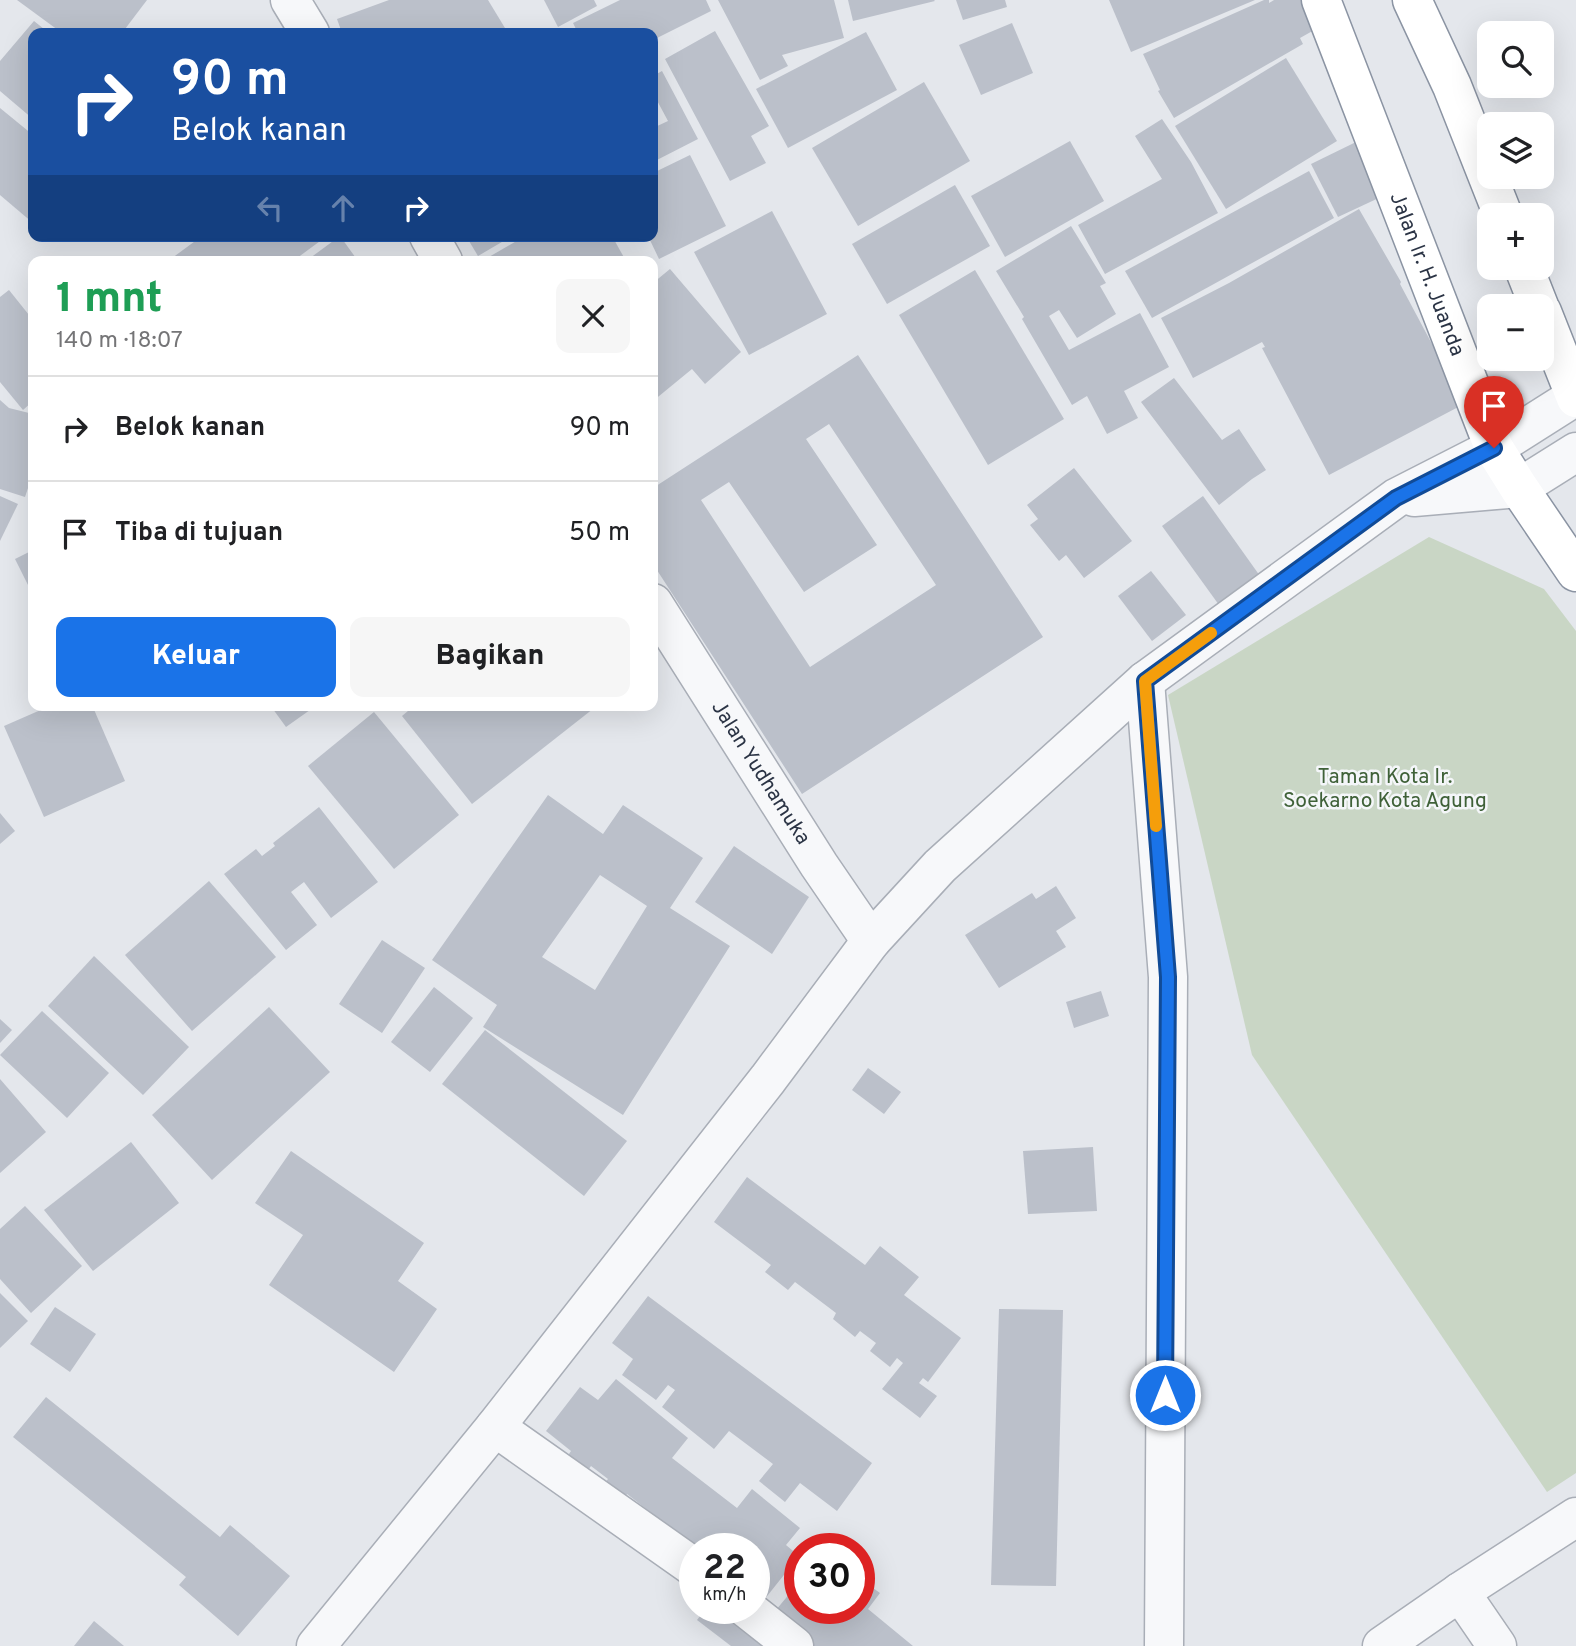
<!DOCTYPE html>
<html lang="id">
<meta charset="utf-8">
<style>
:root{--surface:#fff;--page:#f6f6f6;--text:#202124;--muted:#757577;--line:#e0e0e0;--accent:#1a73e8}
body{margin:0;font-family:Overpass,sans-serif;background:var(--page);color:var(--text);height:100vh;display:flex;flex-direction:column;font-size:26px;white-space:nowrap}
*{box-sizing:border-box;margin:0}
p{font-size:23px;color:var(--muted)}
.icon{flex:none;width:38px;height:38px;fill:none;stroke:currentColor;stroke-width:2;stroke-linecap:round;stroke-linejoin:round}
.map{position:relative;flex:1;overflow:hidden}
.drawer{position:absolute;left:28px;top:256px;width:630px;height:455px;display:flex;flex-direction:column;background:var(--surface);border-radius:14px;box-shadow:0 7px 28px #0002}
.drawer>*{flex:none}
.banner{position:absolute;left:28px;top:28px;width:630px;height:214px;border-radius:14px;box-shadow:0 7px 28px #0002;background:#1a4fa0;color:#fff;overflow:hidden}
.fabs{position:absolute;left:1477px;top:21px;display:grid;gap:14px}
.fabs a{display:grid;place-items:center;width:77px;height:77px;border-radius:14px;background:var(--surface);box-shadow:0 7px 28px #0002;font-size:35px}
.speed{position:absolute;left:679px;top:1533px;display:flex;gap:14px;font-size:35px;font-weight:700;text-align:center}
.speed>*{display:grid;place-content:center;width:91px;height:91px;border-radius:50%;background:var(--surface);box-shadow:0 7px 28px #0002;line-height:1}
.speed small{font-size:18px;font-weight:400}
.speed .limit{border:10px solid #d22;background:#fff;color:#111}
.pin{position:absolute;display:grid;place-items:center;width:60px;height:60px;color:#fff;margin:-72px -30px;border-radius:50% 50% 50% 0;rotate:-45deg;box-shadow:0 0 7px #0007}
.pin .icon{rotate:45deg}
.me{position:absolute;width:77px;margin:-38px;rotate:0deg;stroke-linejoin:round;filter:drop-shadow(0 0 5px #0008)}
.turn{display:flex;align-items:center;gap:24px;height:147px;padding:0 28px;font-size:32px}
.turn .icon{width:91px;height:91px;stroke-width:2.5}
.turn b{display:block;font-size:49px;line-height:60px}
.lanes{display:flex;align-items:center;height:66px;padding:0 28px;background:#0003;justify-content:center;gap:35px;direction:ltr}
.lanes .off{opacity:.35}
.round{display:grid;place-items:center;flex:none;width:74px;height:74px;border-radius:14px;background:var(--page)}
.headline{display:flex;align-items:center;justify-content:space-between;height:119px;padding:0 28px}
h1{font-size:42px;font-weight:800;line-height:52px;color:#1e9e55}
.action{display:flex;gap:14px;margin-top:auto;padding:14px 28px}
.action a{flex:1;height:80px;border-radius:14px;background:var(--accent);color:#fff;font-size:28px;font-weight:800;line-height:80px;text-align:center}
.action a+a{background:var(--page);color:var(--text)}
ul{padding:0;list-style:none}
li{display:flex;align-items:center;gap:21px;height:105px;padding:0 28px;border-top:2px solid var(--line)}
li div{flex:1}
li b{display:block;font-size:26px}
li em{font-style:normal}
.map>svg:first-child{display:block}
.green{fill:#c9d6c5}
.building{fill:#bbc0ca;fill-rule:evenodd}
.lines{fill:none;stroke-linecap:round;stroke-linejoin:round}
.minor-casing{stroke:#a9aeb7;stroke-width:41}
.trunk-casing{stroke:#8b94a3;stroke-width:41}
.minor{stroke:#f7f8fa;stroke-width:38}
.trunk{stroke:#fff;stroke-width:38}
.route-casing{stroke:#114b97;stroke-width:18}
.route{stroke:#1a73e8;stroke-width:12}
.slow{stroke:#f59e0b;stroke-width:12}
.labels{text-anchor:middle;dominant-baseline:central;stroke-width:5;stroke-linejoin:round;paint-order:stroke}
.street-label{font-size:21px;fill:#2b3445;stroke:#f4f6f9}
.park-label{font-size:21px;fill:#3f6138;stroke:#f4f6f9}
</style>
<div class="map">
<svg width="1576" height="1646" viewBox="0 0 1576 1646">
<rect width="100%" height="100%" fill="#e4e7ec"/>
<path class="green" d="M1429,537L1544,589L1576,631V1473L1547,1492L1252,1055L1168,695Z"/>
<g class="building">
<path d="M17,0H147L122,33H62Z"/>
<path d="M389,0H488L508,33H342L337,19Z"/>
<path d="M544,0H594L597,6L558,27Z"/>
<path d="M620,0H706L711,11L653,40V33H578L573,23Z"/>
<path d="M718,0H834L844,38L782,55L788,66L760,80Z"/>
<path d="M848,0H934L935,1L853,21Z"/>
<path d="M956,0H1005L1007,7L963,20Z"/>
<path d="M1109,0H1255L1131,52Z"/>
<path d="M1264,0H1269V3L1274,0H1315L1316,29L1300,38L1303,44L1174,118L1158,91L1160,90L1143,54Z"/>
<path d="M34,21L49,33H33V119L0,91V61Z"/>
<path d="M1012,23L1033,73L981,95L959,45Z"/>
<path d="M715,31L769,126L751,136L766,163L730,181L665,59Z"/>
<path d="M866,32L897,90L788,148L756,89Z"/>
<path d="M1286,58L1337,141L1226,209L1175,126Z"/>
<path d="M662,71L698,139L653,162V128L668,121L653,93V76Z"/>
<path d="M924,82L970,161L858,226L812,148Z"/>
<path d="M0,108L33,135V223L0,195Z"/>
<path d="M1162,119L1191,162L1218,213L1105,274L1078,225L1162,179L1135,136Z"/>
<path d="M1070,141L1104,201L1005,257L971,196Z"/>
<path d="M1356,142L1383,196L1338,217L1311,164Z"/>
<path d="M690,155L726,226L659,259L648,236H653V173Z"/>
<path d="M1309,171L1334,218L1152,318L1125,271Z"/>
<path d="M955,185L990,246L887,304L852,244Z"/>
<path d="M1359,209L1401,282L1400,284L1464,404L1329,475L1262,348L1265,347L1262,342L1193,378L1161,318L1229,283Z"/>
<path d="M772,211L827,314L749,355L694,252Z"/>
<path d="M1071,226L1106,283L1100,286L1116,314L1077,338L1059,310L1049,316L1069,350L1140,313L1169,367L1124,391L1138,418L1107,434L1087,396L1072,405L1022,319L1024,317L996,271Z"/>
<path d="M202,236H327L293,261H168Z"/>
<path d="M340,236L358,261H306Z"/>
<path d="M466,236H512L478,256Z"/>
<path d="M525,236H612L626,261H482Z"/>
<path d="M670,269L741,352L705,384L692,369L653,401V283Z"/>
<path d="M975,270L1064,419L988,465L899,315Z"/>
<path d="M9,290L33,320V401L23,410L0,382V297Z"/>
<path d="M858,355L1043,637L802,794L653,564V488ZM829,424L936,585L810,667L701,500L729,482L804,592L877,545L806,439Z"/>
<path d="M1174,378L1222,440L1239,429L1266,470L1252,479L1219,505L1141,402Z"/>
<path d="M0,400L9,408L33,414V473L25,497L0,489Z"/>
<path d="M1074,468L1132,541L1084,578L1066,555L1059,561L1030,525L1038,519L1027,505Z"/>
<path d="M0,496L18,504L0,541Z"/>
<path d="M1203,496L1260,576L1219,605L1162,526Z"/>
<path d="M33,550V584L29,587L15,559Z"/>
<path d="M1151,571L1186,615L1152,641L1118,596Z"/>
<path d="M52,705H92L125,781L44,817L4,726Z"/>
<path d="M270,705H317L286,727Z"/>
<path d="M415,705H598L472,804L402,716Z"/>
<path d="M374,712L459,815L394,869L308,766Z"/>
<path d="M548,795L603,834L623,805L703,858L670,908L730,946L623,1115L483,1027L497,1005L432,960ZM600,875L647,906L595,990L542,957Z"/>
<path d="M319,807L378,882L331,918L304,882L291,892L317,925L286,950L224,874L256,849L262,856L275,846L273,843Z"/>
<path d="M0,813L15,831L0,844Z"/>
<path d="M734,846L809,897L772,954L695,902Z"/>
<path d="M209,881L276,957L192,1031L125,955Z"/>
<path d="M1056,886L1076,918L1056,931L1066,947L999,988L965,935L1032,893L1036,899Z"/>
<path d="M382,940L425,968L382,1033L339,1004Z"/>
<path d="M94,956L189,1047L143,1095L48,1006Z"/>
<path d="M434,987L473,1018L430,1072L391,1042Z"/>
<path d="M1101,991L1109,1016L1074,1028L1066,1002Z"/>
<path d="M269,1007L330,1072L212,1180L152,1115Z"/>
<path d="M42,1011L109,1073L67,1118L0,1055Z"/>
<path d="M0,1019L12,1030L0,1043Z"/>
<path d="M485,1030L627,1141L584,1196L442,1084Z"/>
<path d="M868,1068L901,1092L884,1114L852,1090Z"/>
<path d="M0,1079L46,1132L0,1173Z"/>
<path d="M131,1142L179,1203L93,1271L44,1210Z"/>
<path d="M1093,1147L1097,1211L1028,1214L1023,1151Z"/>
<path d="M291,1151L424,1243L398,1281L437,1309L394,1372L269,1285L303,1235L255,1203Z"/>
<path d="M747,1177L865,1265L880,1246L919,1277L904,1295L961,1338L928,1382L923,1378L919,1383L937,1396L920,1418L882,1389L903,1363L897,1358L890,1367L870,1351L876,1343L860,1331L855,1337L833,1319L836,1313L795,1282L788,1290L765,1272L771,1265L714,1222Z"/>
<path d="M25,1206L82,1266L31,1313L0,1279V1229Z"/>
<path d="M0,1293L28,1321L0,1348Z"/>
<path d="M648,1296L872,1463L837,1511L800,1483L785,1502L759,1481L773,1464L729,1431L714,1449L662,1407L675,1390L668,1385L656,1400L622,1375L633,1359L612,1343Z"/>
<path d="M55,1307L96,1334L70,1372L30,1344Z"/>
<path d="M999,1309L1063,1310L1056,1586L991,1585Z"/>
<path d="M616,1379L688,1438L672,1458L737,1508L752,1489L800,1528L786,1545L799,1556L764,1600L754,1593V1549H698L627,1494L622,1501L603,1485L608,1479L591,1466L586,1473L567,1457L571,1451L546,1431L580,1387L598,1400Z"/>
<path d="M46,1397L220,1537L230,1525L290,1576L238,1636L179,1585L186,1577L13,1437Z"/>
<path d="M859,1578L880,1593L868,1609L913,1646H811L776,1610L800,1581V1608H859Z"/>
<path d="M706,1608H731L766,1646H731L697,1620Z"/>
<path d="M94,1621L124,1646H74Z"/>
</g>
<g class="lines">
<g class="minor-casing">
<g id="minor">
<path d="M290,0L310,33"/>
<path d="M429,236L443,261"/>
<path d="M1414,497L1519,488L1576,452"/>
<path id="s1" d="M653,603L819,865L871,941"/>
<path d="M1145,681L1168,977L1164,1646"/>
<path d="M495,1427L695,1568"/>
<path d="M1460,1592L1497,1646"/>
<path d="M746,1608L794,1646"/>
<path d="M316,1646L495,1427L768,1079L871,941L940,866L1145,681L1396,498L1494,448L1576,396"/>
<path d="M1382,1646L1460,1592L1576,1517"/>
</g>
</g>
<g class="trunk-casing">
<g id="trunk">
<path id="s2" d="M1321,0L1494,448L1519,488L1576,572"/>
<path d="M1412,0L1452,86L1503,215"/>
<path d="M1524,268L1539,306"/>
<path d="M1542,312L1576,398"/>
</g>
</g>
<use href="#minor" class="minor"/>
<use href="#trunk" class="trunk"/>
</g>
<g class="lines">
<g class="route-casing">
<path id="route" d="M1165,1395L1168,977L1145,681L1396,498L1494,448"/>
</g>
<use href="#route" class="route"/>
<path class="slow" d="M1156,826L1145,681L1211,633"/>
</g>
<g class="labels">
<g class="street-label">
<text stroke="none"><textPath href="#s2" startOffset="294">Jalan Ir. H. Juanda</textPath></text>
<text stroke="none"><textPath href="#s1" startOffset="201">Jalan Yudhamuka</textPath></text>
</g>
<g class="park-label">
<text x="1385" y="777">Taman Kota Ir.<tspan x="1385" dy="24">Soekarno Kota Agung</tspan></text>
</g>
</g>
</svg>
<div class="fabs">
<a><svg class="icon" aria-label="search" viewBox="0 0 24 24"><circle cx="10" cy="10" r="6"/><path d="M15 15l6 6"/></svg></a>
<a><svg class="icon" aria-label="layers" viewBox="0 0 24 24"><path d="M12 4l9 5-9 5-9-5zM3 14l9 5 9-5"/></svg></a>
<a>+</a>
<a>−</a>
</div>
<div class="speed"><div>22<small>km/h</small></div><div class="limit">30</div></div>
<div class="pin" style="left:1494px;top:448px;background:#d93025"><svg class="icon" aria-label="arrive" viewBox="0 0 24 24"><path d="M6 21V4h12l-3 4 3 4H6"/></svg></div>
<svg class="me" style="left:1165px;top:1395px" viewBox="-20 -20 40 40"><circle r="17" fill="#1a73e8" stroke="#fff" stroke-width="3"/><path d="M0-11L8 9 0 5-8 9z" fill="#fff"/></svg>
<div class="banner">
<div class="turn"><svg class="icon" aria-label="right" viewBox="0 0 24 24"><path d="M7 20v-9h11M14 6l5 5-5 5"/></svg><div><b>90 m</b>Belok kanan</div></div>
<div class="lanes"><svg class="icon off" aria-label="left" viewBox="0 0 24 24"><path d="M17 20v-9H6M10 6l-5 5 5 5"/></svg><svg class="icon off" aria-label="ahead" viewBox="0 0 24 24"><path d="M12 20V5M6 11l6-6 6 6"/></svg><svg class="icon" aria-label="right" viewBox="0 0 24 24"><path d="M7 20v-9h11M14 6l5 5-5 5"/></svg></div>
</div>
<section class="drawer">
<div class="headline"><div><h1>1 mnt</h1><p>140 m · 18:07</p></div><a class="round"><svg class="icon" aria-label="close" viewBox="0 0 24 24"><path d="M6 6l12 12M18 6L6 18"/></svg></a></div>
<ul>
<li><svg class="icon" aria-label="right" viewBox="0 0 24 24"><path d="M7 20v-9h11M14 6l5 5-5 5"/></svg><div><b>Belok kanan</b></div><em>90 m</em></li>
<li><svg class="icon" aria-label="arrive" viewBox="0 0 24 24"><path d="M6 21V4h12l-3 4 3 4H6"/></svg><div><b>Tiba di tujuan</b></div><em>50 m</em></li>
</ul>
<div class="action"><a>Keluar</a><a>Bagikan</a></div>
</section>
</div>
